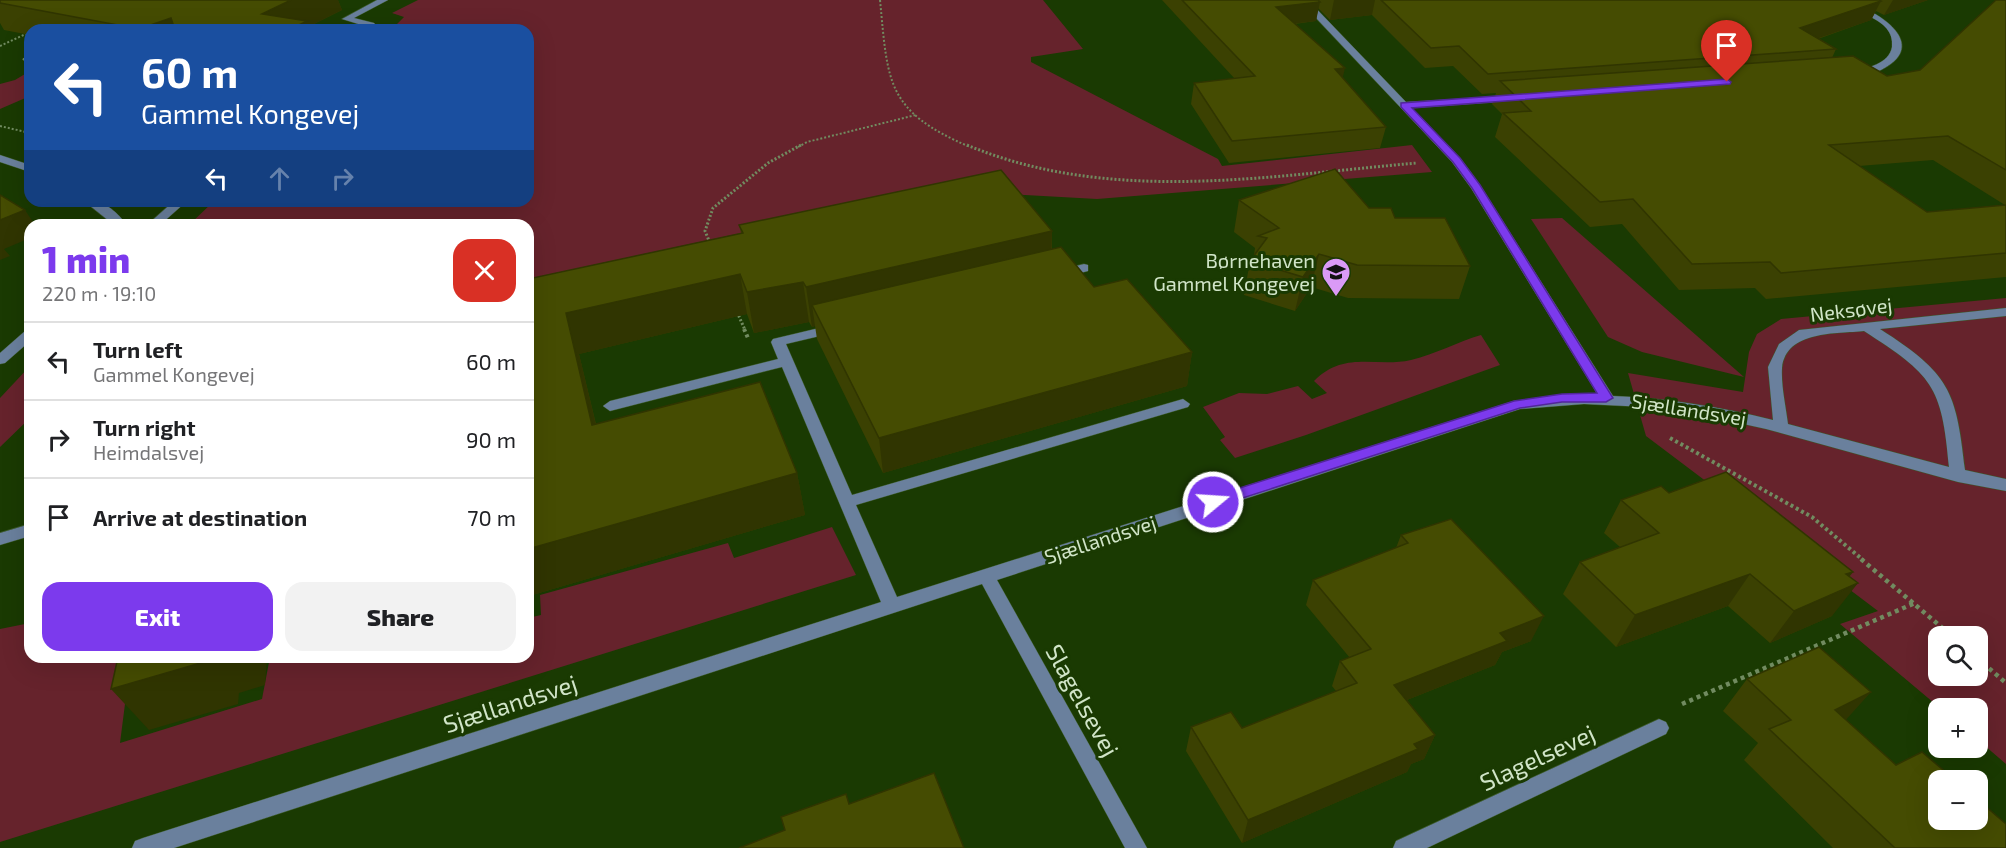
<!DOCTYPE html>
<meta charset="utf-8">
<style>
:root{--surface:#fff;--page:#f2f2f2;--text:#202124;--muted:#757577;--line:#e0e0e0;--accent:#7c3aed}
body{margin:0;font-family:"Exo 2",sans-serif;background:var(--page);color:var(--text);height:100vh;display:flex;flex-direction:column;font-size:22px;white-space:nowrap}
*{box-sizing:border-box;margin:0}
p{font-size:20px;color:var(--muted)}
.icon{flex:none;width:33px;height:33px;fill:none;stroke:currentColor;stroke-width:2;stroke-linecap:round;stroke-linejoin:round}
.map{position:relative;flex:1;overflow:hidden}
.sheet{position:absolute;left:24px;top:219px;width:510px;height:444px;display:flex;flex-direction:column;background:var(--surface);border-radius:18px;box-shadow:0 6px 24px #0002}
.sheet>*{flex:none}
.hud{position:absolute;left:24px;top:24px;width:510px;height:183px;border-radius:18px;box-shadow:0 6px 24px #0002;background:#1a4fa0;color:#fff;overflow:hidden}
.buttons{position:absolute;left:1928px;top:626px;display:grid;gap:12px}
.buttons a{display:grid;place-items:center;width:60px;height:60px;border-radius:12px;background:var(--surface);box-shadow:0 6px 24px #0002;font-size:30px}
.pin{position:absolute;display:grid;place-items:center;width:51px;height:51px;color:#fff;margin:-62px -26px;border-radius:50% 50% 50% 0;rotate:-45deg;box-shadow:0 0 6px #0007}
.pin .icon{rotate:45deg}
.me{position:absolute;width:66px;margin:-33px;rotate:72deg;stroke-linejoin:round;filter:drop-shadow(0 0 4px #0008)}
.turn{display:flex;align-items:center;gap:21px;height:126px;padding:0 18px;font-size:27px}
.turn .icon{width:78px;height:78px;stroke-width:2.5}
.turn b{display:block;font-size:42px;line-height:51px}
.lanes{display:flex;align-items:center;height:57px;padding:0 18px;background:#0003;justify-content:center;gap:30px;direction:ltr}
.lanes .off{opacity:.35}
.round{display:grid;place-items:center;flex:none;width:63px;height:63px;border-radius:18px;background:var(--page)}
.headline{display:flex;align-items:center;justify-content:space-between;height:102px;padding:0 18px}
h1{font-size:36px;font-weight:800;line-height:45px;color:var(--accent)}
.cta{display:flex;gap:12px;margin-top:auto;padding:12px 18px}
.cta a{flex:1;height:69px;border-radius:18px;background:var(--accent);color:#fff;font-size:24px;font-weight:800;line-height:69px;text-align:center}
.cta a+a{background:var(--page);color:var(--text)}
ul{padding:0;list-style:none}
li{display:flex;align-items:center;gap:18px;height:78px;padding:0 18px;border-top:2px solid var(--line)}
li div{flex:1}
li b{display:block;font-size:22px}
li em{font-style:normal}
.map>svg:first-child{display:block}
.green{fill:#66232c;fill-rule:evenodd}
.lines{fill:none;stroke-linecap:round;stroke-linejoin:round}
.minor-casing{stroke:#3b5926;stroke-width:1}
.path-far3{stroke:#718b60;stroke-width:2;stroke-dasharray:2 2;stroke-linecap:butt}
.path-far2{stroke:#718b60;stroke-width:3;stroke-dasharray:2 2;stroke-linecap:butt}
.path-far1{stroke:#718b60;stroke-width:4;stroke-dasharray:3 3;stroke-linecap:butt}
.path{stroke:#718b60;stroke-width:4.5;stroke-dasharray:4 4;stroke-linecap:butt}
.minor{fill:#6a809d;fill-rule:evenodd}
.wall{fill:#3b4102;fill-rule:evenodd}
.shaded-wall{fill:#303501}
.building{fill:#454c02;stroke:#303501;stroke-width:1.5}
.route{fill:#7c3aed;stroke:#51269a;stroke-width:1.5}
.labels{text-anchor:middle;dominant-baseline:central;stroke-width:6;stroke-linejoin:round;paint-order:stroke}
.poi-label{font-size:20px;fill:#d1e5c8;stroke:#1a3a02;text-anchor:end}
.street-label{font-size:20px;fill:#d1e5c8;stroke:#1a3a02}
.near-street-label{font-size:24px;fill:#d1e5c8;stroke:#1a3a02}
</style>
<div class="map">
<svg width="2006" height="848" viewBox="0 0 2006 848">
<rect width="100%" height="100%" fill="#1a3a02"/>
<g class="green">
<path d="M418,0H1043L1083,49L1031,57V62L1218,159L1222,166L1412,145L1432,172L1097,199L1009,194L528,302V225H189L214,201H528V30H391L404,17L392,13Z"/>
<path d="M30,71V96L0,109V84L15,80Z"/>
<path d="M1562,218L1744,377L1642,352L1608,337L1531,219Z"/>
<path d="M2006,298V764L1977,739V708H1940L1840,624L1878,611L1646,436L1628,373L1743,392L1749,352L1757,334L1781,319ZM1938,636H1977V675H1938Z"/>
<path d="M1481,335L1500,365L1306,435L1235,458L1220,440L1225,437L1203,407L1239,393L1267,394L1298,386L1312,399L1327,393L1314,381C1345,350 1376,368 1411,360C1436,354 1457,342 1481,335Z"/>
<path d="M30,366V418L0,447V398Z"/>
<path d="M832,527L856,575L0,842V629L30,623V657H131L120,743L262,699L270,657H528V618L541,615L540,595L728,543L734,558Z"/>
</g>
<g class="lines">
<g class="minor-casing">
<g id="minor">
<path d="M377,0H388L354,18L374,23L380,30H370L368,27L342,19Z"/>
<path d="M1299,0H1308L1406,102L1516,96L1517,98L1512,101L1412,108L1460,158L1480,185L1613,396C1667,398 1721,407 1773,420L1768,367L1779,344L1799,330L2006,308V316L1880,329C1950,374 1956,390 1965,470L2006,479V491L1958,482L1766,429L1707,416L1646,407L1584,404L1520,409L997,580L1147,848H1125L982,584L174,848H132L135,841L143,838L881,602L782,367L610,411L603,406L610,401L778,359L771,342L773,339L836,324L843,328L841,331L786,344L852,495L1183,399L1190,404L1188,407L856,505L897,597L1514,401L1598,395L1471,188L1452,162ZM1864,331C1932,375 1942,385 1949,467L1788,424C1786,407 1781,386 1782,368C1786,330 1837,334 1864,331Z"/>
<path d="M1832,0C1864,0 1938,42 1881,70C1873,73 1863,76 1854,75V71C1867,68 1889,64 1892,47C1896,16 1848,12 1832,0Z"/>
<path d="M0,155L30,165V172L0,162Z"/>
<path d="M84,201C105,201 114,209 127,225H114Z"/>
<path d="M174,201H187L160,225H147Z"/>
<path d="M1084,264L1088,265V271L1061,278L1055,274L1056,271Z"/>
<path d="M30,330V341L5,363L0,364V353L25,331Z"/>
<path d="M30,524V536L0,545V533Z"/>
<path d="M1659,719L1666,722L1669,728L1666,734L1427,848H1393L1396,841Z"/>
</g>
</g>
<g class="path-far3">
<path d="M880,0C888,83 886,111 970,147"/>
<path d="M0,46L30,32"/>
<path d="M23,60L30,52"/>
<path d="M0,126L30,133"/>
<path d="M798,147L807,142L916,115"/>
</g>
<g class="path-far2">
<path d="M967,145C1110,205 1267,176 1417,163"/>
<path d="M710,243L705,231L713,208L768,163L801,145"/>
<path d="M737,312L745,330"/>
</g>
<g class="path-far1">
<path d="M744,329L748,338"/>
<path d="M1670,438L1812,517L1863,560"/>
</g>
<g class="path">
<path d="M1861,559L1952,636"/>
<path d="M1977,658L2006,683"/>
<path d="M1682,704L1915,603"/>
</g>
<use href="#minor" class="minor"/>
</g>
<g class="wall">
<path d="M0,0H338L342,10L310,26L311,30H30V35L4,30L0,23Z"/>
<path d="M1162,0H1928L1884,15L1876,11L1871,20L1818,39L1836,49L1832,58L1887,76L1920,70L2006,0V277L1766,299L1755,288L1679,290L1622,224L1590,227L1495,137L1502,114L1492,104L1496,93L1482,94L1453,66L1425,68L1372,15L1330,20L1318,8L1316,21L1295,24L1386,127L1380,148L1229,163L1191,104L1194,83L1235,79ZM1933,160L2005,205L1927,212L1859,166Z"/>
<path d="M1239,200L1369,208L1395,218L1470,266L1459,299L1348,298L1311,287L1295,311L1244,295L1250,261L1254,255L1255,248L1234,232Z"/>
<path d="M739,225L1052,231V249L1094,287L1192,352L1187,386L883,473L817,339L815,326L812,327L809,322L754,333L747,314L579,354L596,424L797,473L805,515L529,596L532,616L528,617V279L741,233Z"/>
<path d="M1669,493L1849,577L1832,616L1770,643L1728,606L1616,647L1563,594L1580,562L1620,547L1604,533L1621,500Z"/>
<path d="M1401,535L1531,641L1502,652L1495,665L1407,700L1435,735L1424,759L1411,764L1407,772L1242,843L1186,751L1191,727L1242,728L1336,691L1332,686L1340,661L1350,658L1306,605L1313,580L1396,548Z"/>
<path d="M1747,679L1846,720L1896,765L2006,848H1833L1744,760L1758,743L1723,711Z"/>
</g>
<g class="shaded-wall">
<path d="M291,0H339H338L342,10L310,26L311,30H270L262,14Z"/>
<path d="M1334,0H1375L1372,15L1330,20Z"/>
<path d="M1893,0H1928L1884,15Z"/>
<path d="M1881,1L1871,20L1790,48L1800,28Z"/>
<path d="M1320,2L1316,21L1273,26L1276,7Z"/>
<path d="M171,18L177,30H140L139,29Z"/>
<path d="M1345,68L1340,89L1335,69Z"/>
<path d="M25,210L35,225H30V238L4,249L10,256L0,260V220Z"/>
<path d="M1052,231L1051,270L812,305L815,326L812,327L806,287Z"/>
<path d="M1319,254L1311,287L1295,311L1303,277Z"/>
<path d="M740,274L747,314L579,354L606,467L592,425L566,313Z"/>
<path d="M803,282L809,322L754,333L747,292Z"/>
<path d="M1192,352L1187,386L883,473L879,438Z"/>
<path d="M797,473L805,515L529,596L532,616L528,617V549Z"/>
<path d="M1853,572L1837,593L1858,583L1832,616L1770,643L1794,611L1846,574Z"/>
<path d="M1750,574L1728,606L1616,647L1635,615Z"/>
<path d="M1544,616L1531,641L1502,652L1495,665L1384,709L1394,685L1500,633Z"/>
<path d="M205,657H267L265,685L239,693L238,704L149,730L111,689Z"/>
<path d="M1871,692L1843,723L1835,710Z"/>
<path d="M1435,735L1424,759L1411,764L1407,772L1242,843L1248,820L1414,744Z"/>
</g>
<g class="building">
<path d="M0,0H291L262,14L307,21L289,30H175L171,18L139,29L0,3Z"/>
<path d="M1182,0H1318L1320,2L1276,7L1345,68L1335,69L1386,127L1232,141L1194,83L1255,76Z"/>
<path d="M1381,0H1879L1881,1L1800,28L1836,49L1488,74L1459,46L1431,48Z"/>
<path d="M1996,0H2006V170L1948,136L1829,145L1927,212L2006,205V253L1781,273L1770,262L1692,264L1633,199L1600,202L1503,113L1531,111L1500,81L1853,56L1887,76L1920,70Z"/>
<path d="M1335,169L1369,208H1391L1395,218H1445L1470,266L1357,265L1319,254L1303,277L1250,261L1267,238L1258,236L1279,228L1239,200Z"/>
<path d="M1001,170L1052,231L806,287L803,282L747,292L740,274L566,313L592,425L760,382L797,473L528,549V279L743,233L739,225Z"/>
<path d="M0,195L25,210L0,220Z"/>
<path d="M1061,247L1094,287L1127,279L1192,352L879,438L812,305Z"/>
<path d="M1726,472L1853,572L1846,574L1858,583L1794,611L1750,574L1635,615L1580,562L1659,533L1621,500L1661,486L1669,493Z"/>
<path d="M1451,519L1544,616L1500,633L1507,641L1394,685L1435,735L1414,744L1418,749L1248,820L1191,727L1231,712L1242,728L1357,683L1340,661L1371,649L1313,580L1408,543L1401,535Z"/>
<path d="M1819,647L1871,692L1835,710L1896,765L1922,752L1955,780H1938V819H1977V799L2006,824V848H1895L1769,729L1791,720L1747,679Z"/>
<path d="M118,657H205L204,662L111,689Z"/>
<path d="M934,773L964,848H739L785,830L781,817L846,794L849,804Z"/>
</g>
<path class="route" d="M1727,79L1731,82L1730,84L1412,108L1460,158L1480,185L1613,398L1606,402H1562L1520,408L1218,506H1208L1205,502L1208,498L1514,401L1562,394L1597,393L1472,188L1453,162L1401,107V103Z"/>
<defs>
<g id="school-pin" transform="scale(1.5)"><path d="M0 17L-7.5 6A9.5 9.5 0 1 1 7.5 6Z" fill="#da9af6" stroke="#1a3a02"/><path d="M0-5L7-2L0 1L-7-2ZM-4 1L0 2.5L4 1V4Q0 6-4 4Z" fill="#111"/></g>
</defs>
<g fill-rule="evenodd">
<use href="#school-pin" x="1336" y="272"/>
</g>
<g class="labels">
<g class="poi-label">
<text x="1315" y="260">Børnehaven<tspan x="1315" dy="23">Gammel Kongevej</tspan></text>
</g>
<g class="street-label">
<text transform="translate(1851 309) rotate(-7)">Neksøvej</text>
<text transform="translate(1689 409) rotate(9)">Sjællandsvej</text>
<text transform="translate(1100 539) rotate(-18)">Sjællandsvej</text>
</g>
<g class="near-street-label">
<text transform="translate(1083 700) rotate(61)">Slagelsevej</text>
<text transform="translate(510 703) rotate(-18)">Sjællandsvej</text>
<text transform="translate(1537 757) rotate(-25)">Slagelsevej</text>
</g>
</g>
</svg>
<div class="buttons">
<a><svg class="icon" aria-label="search" viewBox="0 0 24 24"><circle cx="10" cy="10" r="6"/><path d="M15 15l6 6"/></svg></a>
<a>+</a>
<a>−</a>
</div>
<div class="pin" style="left:1727px;top:82px;background:#d93025"><svg class="icon" aria-label="arrive" viewBox="0 0 24 24"><path d="M6 21V4h12l-3 4 3 4H6"/></svg></div>
<svg class="me" style="left:1213px;top:502px" viewBox="-20 -20 40 40"><circle r="17" fill="#7c3aed" stroke="#fff" stroke-width="3"/><path d="M0-11L8 9 0 5-8 9z" fill="#fff"/></svg>
<div class="hud">
<div class="turn"><svg class="icon" aria-label="left" viewBox="0 0 24 24"><path d="M17 20v-9H6M10 6l-5 5 5 5"/></svg><div><b>60 m</b>Gammel Kongevej</div></div>
<div class="lanes"><svg class="icon" aria-label="left" viewBox="0 0 24 24"><path d="M17 20v-9H6M10 6l-5 5 5 5"/></svg><svg class="icon off" aria-label="ahead" viewBox="0 0 24 24"><path d="M12 20V5M6 11l6-6 6 6"/></svg><svg class="icon off" aria-label="right" viewBox="0 0 24 24"><path d="M7 20v-9h11M14 6l5 5-5 5"/></svg></div>
</div>
<section class="sheet">
<div class="headline"><div><h1>1 min</h1><p>220 m · 19:10</p></div><a class="round" style="background:#d93025;color:#fff"><svg class="icon" aria-label="close" viewBox="0 0 24 24"><path d="M6 6l12 12M18 6L6 18"/></svg></a></div>
<ul>
<li><svg class="icon" aria-label="left" viewBox="0 0 24 24"><path d="M17 20v-9H6M10 6l-5 5 5 5"/></svg><div><b>Turn left</b><p>Gammel Kongevej</p></div><em>60 m</em></li>
<li><svg class="icon" aria-label="right" viewBox="0 0 24 24"><path d="M7 20v-9h11M14 6l5 5-5 5"/></svg><div><b>Turn right</b><p>Heimdalsvej</p></div><em>90 m</em></li>
<li><svg class="icon" aria-label="arrive" viewBox="0 0 24 24"><path d="M6 21V4h12l-3 4 3 4H6"/></svg><div><b>Arrive at destination</b></div><em>70 m</em></li>
</ul>
<div class="cta"><a>Exit</a><a>Share</a></div>
</section>
</div>
